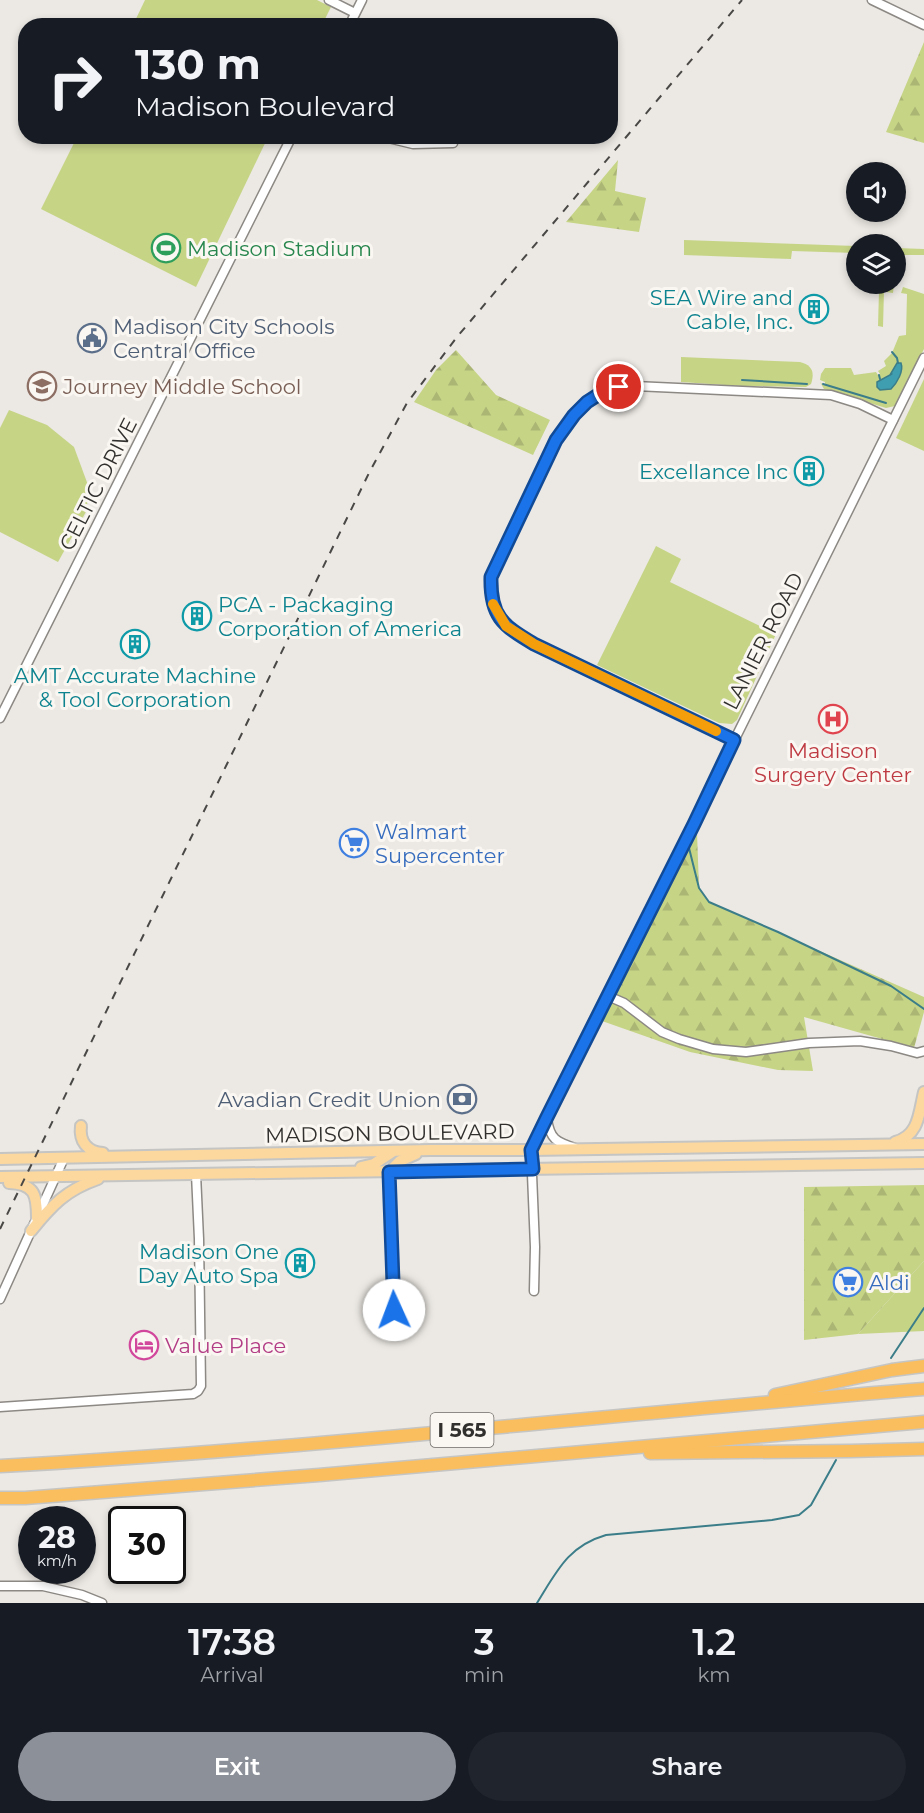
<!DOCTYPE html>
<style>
:root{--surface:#171b24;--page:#20242c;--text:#f1f3f6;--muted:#9ea1a6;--accent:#8c9099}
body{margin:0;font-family:Montserrat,sans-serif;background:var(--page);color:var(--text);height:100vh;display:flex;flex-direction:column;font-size:22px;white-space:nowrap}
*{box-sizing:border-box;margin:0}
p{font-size:20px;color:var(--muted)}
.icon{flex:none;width:33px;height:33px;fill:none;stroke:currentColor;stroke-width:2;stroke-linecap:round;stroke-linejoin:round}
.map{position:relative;height:1603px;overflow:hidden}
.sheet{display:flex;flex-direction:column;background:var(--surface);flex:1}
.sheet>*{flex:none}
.guide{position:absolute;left:18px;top:18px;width:600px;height:126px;border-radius:24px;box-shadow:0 3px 9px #0003;background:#171b24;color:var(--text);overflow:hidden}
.controls{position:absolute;left:846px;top:162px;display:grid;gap:12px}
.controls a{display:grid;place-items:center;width:60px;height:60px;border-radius:50%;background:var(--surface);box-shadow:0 3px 9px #0003;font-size:30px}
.speed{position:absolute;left:18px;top:1506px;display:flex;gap:12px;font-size:30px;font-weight:700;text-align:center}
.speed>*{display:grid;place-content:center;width:78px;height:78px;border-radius:50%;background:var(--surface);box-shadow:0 3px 9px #0003;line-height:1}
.speed small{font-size:15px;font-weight:400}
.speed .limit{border:3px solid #111;border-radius:9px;background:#fff;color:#111}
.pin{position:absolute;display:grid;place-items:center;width:51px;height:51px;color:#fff;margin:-26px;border:3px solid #fff;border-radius:50%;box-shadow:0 2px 6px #0007}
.me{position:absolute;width:66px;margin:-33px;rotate:358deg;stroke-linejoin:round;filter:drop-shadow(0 0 4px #0008)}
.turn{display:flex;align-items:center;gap:21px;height:126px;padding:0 18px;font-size:27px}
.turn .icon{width:78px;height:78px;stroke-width:2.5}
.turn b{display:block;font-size:42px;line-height:51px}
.eta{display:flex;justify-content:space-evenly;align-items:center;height:102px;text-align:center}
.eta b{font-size:36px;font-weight:600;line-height:42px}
.action{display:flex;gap:12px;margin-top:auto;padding:12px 18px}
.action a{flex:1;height:69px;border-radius:36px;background:var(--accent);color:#fff;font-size:24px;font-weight:600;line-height:69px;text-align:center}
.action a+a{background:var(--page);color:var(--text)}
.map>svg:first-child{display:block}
.green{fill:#c6d486}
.forest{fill:url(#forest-firs)}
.water{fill:url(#water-ripples);stroke:#3b7d89;stroke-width:1.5}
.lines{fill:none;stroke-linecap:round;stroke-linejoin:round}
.stream{stroke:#3b7d89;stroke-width:2}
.minor-casing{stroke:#8c8884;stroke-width:11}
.major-casing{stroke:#c5c5c4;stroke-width:14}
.highway-casing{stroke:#c5c5c4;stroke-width:15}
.minor{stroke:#fff;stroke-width:8}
.major{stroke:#fcd89f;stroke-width:10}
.highway{stroke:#fabe5f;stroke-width:12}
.rail{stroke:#4a4846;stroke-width:2;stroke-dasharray:8 8;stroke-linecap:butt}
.route-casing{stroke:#114b97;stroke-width:15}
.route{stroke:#1a73e8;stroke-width:10}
.slow{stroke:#f59e0b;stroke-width:10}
.labels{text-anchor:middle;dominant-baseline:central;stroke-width:6;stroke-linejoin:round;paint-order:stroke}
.shield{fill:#faf6f1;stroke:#6d6b68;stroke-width:1.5}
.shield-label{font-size:20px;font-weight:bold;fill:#31302e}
.leisure-label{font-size:21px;fill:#27864d;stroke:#faf6f1;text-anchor:start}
.culture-label{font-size:21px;fill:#0d838f;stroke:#faf6f1;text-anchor:end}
.service-label{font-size:21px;fill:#4e5e75;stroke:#faf6f1;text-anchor:start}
.education-label{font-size:21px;fill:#785e54;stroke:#faf6f1;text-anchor:start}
.street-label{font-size:21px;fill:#31302e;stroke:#faf6f1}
.health-label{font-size:21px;fill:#be3a42;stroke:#faf6f1}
.shop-label{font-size:21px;fill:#366cbe;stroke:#faf6f1;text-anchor:start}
.hotel-label{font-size:21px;fill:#b23c85;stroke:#faf6f1;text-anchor:start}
</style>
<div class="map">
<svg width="924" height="1603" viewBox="0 0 924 1603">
<defs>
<pattern id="forest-firs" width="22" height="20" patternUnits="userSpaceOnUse" patternTransform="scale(1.5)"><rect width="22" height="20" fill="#c6d486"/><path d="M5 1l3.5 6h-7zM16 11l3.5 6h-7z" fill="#abb674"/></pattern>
<pattern id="water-ripples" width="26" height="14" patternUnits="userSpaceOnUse" patternTransform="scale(1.5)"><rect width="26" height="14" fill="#3f9eb0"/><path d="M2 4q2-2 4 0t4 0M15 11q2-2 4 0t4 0" fill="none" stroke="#358190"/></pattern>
</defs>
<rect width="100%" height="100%" fill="#ece9e4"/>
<g class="green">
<path d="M145,0H317L331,7L322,25H133Z"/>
<path d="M77,137H268L196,287L41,209Z"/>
<path d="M684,240L856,246V253L792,251L791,259L684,255Z"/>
<path d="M896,248L924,249V255H896Z"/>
<path d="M863,284H894L893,293L886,292V290L863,289Z"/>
<path d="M903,287L924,294V349L895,406L886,408L824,389L820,382L823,385H825V382L820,380L821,374L825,368H851L854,375L876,372L878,375L880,374L878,371L886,366L884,361L892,353L899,336L906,335L907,294L901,293Z"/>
<path d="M879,291H884L883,327L878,326Z"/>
<path d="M681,357L800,362C812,365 815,372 811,384L806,387L740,386L681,382Z"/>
<path d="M924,379V451L896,438Z"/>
<path d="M9,410L47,425L74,447L88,485L87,510L58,562L0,532V428Z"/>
<path d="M656,546L681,559L670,582L776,634L737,720L732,724L719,723L597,665Z"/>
<path d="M924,1261V1331L858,1334Z"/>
</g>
<g class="forest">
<path d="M924,42V143L886,132Z"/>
<path d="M618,160L615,191L646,198L639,232L566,222Z"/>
<path d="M456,350L496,395L550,420L533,455L414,402L436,370Z"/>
<path d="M697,832L699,888L709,902L924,997V1012L914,1048L804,1017L813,1071L778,1070L690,1052L602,1021Z"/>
<path d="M924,1185V1261L858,1334L804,1340V1187Z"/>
</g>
<path class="water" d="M897,363H901C904,371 897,383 891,389L880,390L877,387V382L890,375Z"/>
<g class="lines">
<g class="stream">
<path d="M892,352L897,358L898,363"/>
<path d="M879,375L880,379"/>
<path d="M742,380L807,384"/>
<path d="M823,384L886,403"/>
<path d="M689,848L699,888L709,902L778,932L891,986L924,1009"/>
<path d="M891,1358L924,1308"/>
<path d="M537,1603C557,1571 568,1546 606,1535L772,1520L799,1515L811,1505L836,1460"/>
</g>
<g class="minor-casing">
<g id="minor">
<path d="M329,0L355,13"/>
<path d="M872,0L924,25"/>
<path d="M349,26L362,0"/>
<path d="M380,136L413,144L453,143"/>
<path d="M0,718L292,136"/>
<path d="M734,740L534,644C502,625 490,616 491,577C505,548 518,519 532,490C547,459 560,422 588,401C602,390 618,387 635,386L831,395L860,404L893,420"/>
<path d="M608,996L624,1003L662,1032L679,1039L713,1049L746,1052L809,1043L860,1041L891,1046L917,1053L924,1051"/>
<path d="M547,1119C550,1139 556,1142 575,1148"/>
<path d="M389,1172L395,1310"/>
<path d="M534,1291L535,1247L531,1150L924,358"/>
<path d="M0,1299L64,1158"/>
<path d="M0,1407L193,1394L198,1391L201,1386L199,1239L196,1174"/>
<path d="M0,1586H43L82,1595L102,1603"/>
</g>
</g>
<g class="major-casing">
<g id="major">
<path d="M81,1126C79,1141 87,1152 103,1153"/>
<path d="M895,1142C919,1136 919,1113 924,1092"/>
<path d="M0,1159L431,1150H531L924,1144"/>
<path d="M361,1167L374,1164L392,1152"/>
<path d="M389,1172L400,1161L416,1154"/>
<path d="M0,1177L924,1163"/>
<path d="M9,1183C35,1184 37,1195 37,1218"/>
<path d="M31,1231C52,1205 66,1190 98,1179"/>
</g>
</g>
<g class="highway-casing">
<g id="highway">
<path d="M775,1395L892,1370L924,1366"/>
<path d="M650,1453L850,1451L924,1449"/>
<path d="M0,1466C309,1449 616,1414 924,1389"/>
<path d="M0,1498H25L319,1475L924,1422"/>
</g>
</g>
<use href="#minor" class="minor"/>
<use href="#major" class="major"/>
<use href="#highway" class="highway"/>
<path class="rail" d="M0,1229L369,473L407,403L457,337L742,0"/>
</g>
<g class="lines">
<g class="route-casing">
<path id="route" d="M394,1310L389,1172L533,1169L531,1150L547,1117L694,824L734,740L534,644C502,625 490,616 491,577L556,440L574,415L587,402L601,393L619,387"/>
</g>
<use href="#route" class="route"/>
<path class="slow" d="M493,604L506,626L534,644L716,731"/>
</g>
<defs>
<g id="stadium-ring" transform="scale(1.5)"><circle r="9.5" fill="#faf6f1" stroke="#2e9e5b" stroke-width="1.5"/><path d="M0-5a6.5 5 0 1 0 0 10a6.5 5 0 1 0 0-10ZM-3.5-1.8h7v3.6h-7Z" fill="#2e9e5b"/></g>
<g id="building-ring" transform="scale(1.5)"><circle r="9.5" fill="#faf6f1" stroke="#0f9aa8" stroke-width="1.5"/><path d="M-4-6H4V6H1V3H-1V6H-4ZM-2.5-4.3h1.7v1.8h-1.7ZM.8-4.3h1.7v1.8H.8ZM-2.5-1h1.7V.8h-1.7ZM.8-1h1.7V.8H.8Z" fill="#0f9aa8"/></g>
<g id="civic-ring" transform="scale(1.5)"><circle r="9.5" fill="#faf6f1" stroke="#5c6f8a" stroke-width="1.5"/><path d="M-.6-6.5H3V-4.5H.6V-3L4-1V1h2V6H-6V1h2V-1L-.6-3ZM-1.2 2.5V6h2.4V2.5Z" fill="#5c6f8a"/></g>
<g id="school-ring" transform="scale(1.5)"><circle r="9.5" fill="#faf6f1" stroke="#8d6e63" stroke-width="1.5"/><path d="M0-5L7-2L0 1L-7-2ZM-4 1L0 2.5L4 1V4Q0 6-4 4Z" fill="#8d6e63"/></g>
<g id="hospital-ring" transform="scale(1.5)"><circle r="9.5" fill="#faf6f1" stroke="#e0444e" stroke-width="1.5"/><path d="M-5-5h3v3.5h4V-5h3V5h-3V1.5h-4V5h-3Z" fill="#e0444e"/></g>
<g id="supermarket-ring" transform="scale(1.5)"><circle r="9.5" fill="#faf6f1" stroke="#3f7fe0" stroke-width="1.5"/><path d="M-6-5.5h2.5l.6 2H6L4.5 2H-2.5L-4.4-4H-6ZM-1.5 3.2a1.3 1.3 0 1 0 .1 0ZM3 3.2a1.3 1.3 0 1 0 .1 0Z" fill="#3f7fe0"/></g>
<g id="bank-ring" transform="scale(1.5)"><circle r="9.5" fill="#faf6f1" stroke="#5c6f8a" stroke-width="1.5"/><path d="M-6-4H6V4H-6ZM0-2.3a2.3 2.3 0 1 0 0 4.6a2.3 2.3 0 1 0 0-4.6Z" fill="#5c6f8a"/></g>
<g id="hotel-ring" transform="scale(1.5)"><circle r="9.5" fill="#faf6f1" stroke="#d1479c" stroke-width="1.5"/><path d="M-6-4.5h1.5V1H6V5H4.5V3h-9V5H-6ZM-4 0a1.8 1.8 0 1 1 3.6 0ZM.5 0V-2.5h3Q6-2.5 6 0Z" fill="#d1479c"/></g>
</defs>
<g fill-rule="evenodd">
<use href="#stadium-ring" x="166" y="248"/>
<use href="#building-ring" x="814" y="309"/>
<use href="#civic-ring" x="92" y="338"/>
<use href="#school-ring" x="42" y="386"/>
<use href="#building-ring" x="809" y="471"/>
<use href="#building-ring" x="197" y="616"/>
<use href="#building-ring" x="135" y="644"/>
<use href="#hospital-ring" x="833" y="719"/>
<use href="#supermarket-ring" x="354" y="843"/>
<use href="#bank-ring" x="462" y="1099"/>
<use href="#building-ring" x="300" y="1263"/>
<use href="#supermarket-ring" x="848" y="1282"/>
<use href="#hotel-ring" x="144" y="1345"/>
</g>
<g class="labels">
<rect class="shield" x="430.5" y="1413" width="63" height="34" rx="4.5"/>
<g class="shield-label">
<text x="462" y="1430">I 565</text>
</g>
<g class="leisure-label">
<text x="187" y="248">Madison Stadium</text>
</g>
<g class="culture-label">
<text x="793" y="297">SEA Wire and<tspan x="793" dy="24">Cable, Inc.</tspan></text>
<text x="788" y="471">Excellance Inc</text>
<text x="218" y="604" text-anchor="start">PCA - Packaging<tspan x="218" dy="24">Corporation of America</tspan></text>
<text x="135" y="675" text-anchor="middle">AMT Accurate Machine<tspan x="135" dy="24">&amp; Tool Corporation</tspan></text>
<text x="279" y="1251">Madison One<tspan x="279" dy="24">Day Auto Spa</tspan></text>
</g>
<g class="service-label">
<text x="113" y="326">Madison City Schools<tspan x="113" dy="24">Central Office</tspan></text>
<text x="441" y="1099" text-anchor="end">Avadian Credit Union</text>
</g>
<g class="education-label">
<text x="63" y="386">Journey Middle School</text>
</g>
<g class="street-label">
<text transform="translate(98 484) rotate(-63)">CELTIC DRIVE</text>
<text transform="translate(763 641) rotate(-63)">LANIER ROAD</text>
<text transform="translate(390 1133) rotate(-1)">MADISON BOULEVARD</text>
</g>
<g class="health-label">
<text x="833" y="750">Madison<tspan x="833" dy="24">Surgery Center</tspan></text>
</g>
<g class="shop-label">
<text x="375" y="831">Walmart<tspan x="375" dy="24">Supercenter</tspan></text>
<text x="869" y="1282">Aldi</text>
</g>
<g class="hotel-label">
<text x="165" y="1345">Value Place</text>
</g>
</g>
</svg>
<div class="controls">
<a><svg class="icon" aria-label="sound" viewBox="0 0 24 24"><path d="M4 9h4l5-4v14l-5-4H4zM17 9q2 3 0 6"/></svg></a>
<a><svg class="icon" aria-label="layers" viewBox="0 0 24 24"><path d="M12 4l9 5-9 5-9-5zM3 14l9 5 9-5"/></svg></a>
</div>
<div class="speed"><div>28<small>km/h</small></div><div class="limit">30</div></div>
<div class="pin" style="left:619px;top:387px;background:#d93025"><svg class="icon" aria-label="arrive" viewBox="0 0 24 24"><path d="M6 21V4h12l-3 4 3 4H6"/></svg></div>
<svg class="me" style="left:394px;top:1310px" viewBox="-20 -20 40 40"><circle r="19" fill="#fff"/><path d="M0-13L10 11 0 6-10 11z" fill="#1a73e8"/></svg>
<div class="guide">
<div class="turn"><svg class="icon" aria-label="right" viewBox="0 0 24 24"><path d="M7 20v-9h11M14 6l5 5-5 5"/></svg><div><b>130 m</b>Madison Boulevard</div></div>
</div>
</div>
<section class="sheet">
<div class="eta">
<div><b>17:38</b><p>Arrival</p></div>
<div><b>3</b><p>min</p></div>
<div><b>1.2</b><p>km</p></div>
</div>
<div class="action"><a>Exit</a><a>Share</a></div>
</section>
